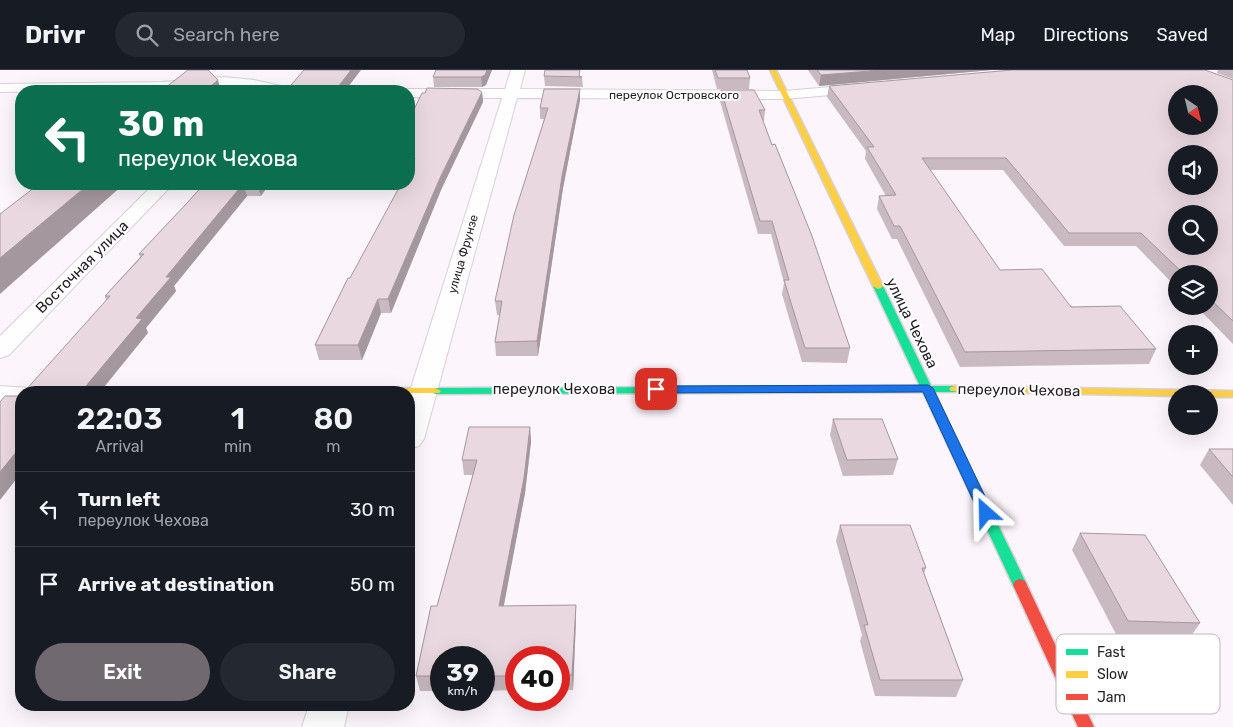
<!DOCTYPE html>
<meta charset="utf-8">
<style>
:root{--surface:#171b24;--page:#242831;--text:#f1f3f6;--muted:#9ea1a6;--line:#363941;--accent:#70696f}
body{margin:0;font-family:Rubik,sans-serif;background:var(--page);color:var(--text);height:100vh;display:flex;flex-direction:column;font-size:19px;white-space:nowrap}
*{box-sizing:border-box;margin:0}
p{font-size:16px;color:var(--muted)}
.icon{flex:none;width:28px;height:28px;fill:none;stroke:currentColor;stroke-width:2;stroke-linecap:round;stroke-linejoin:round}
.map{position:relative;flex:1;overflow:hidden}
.drawer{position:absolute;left:15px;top:316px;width:400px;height:325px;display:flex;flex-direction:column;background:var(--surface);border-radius:20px;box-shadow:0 5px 20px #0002}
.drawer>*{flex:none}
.guide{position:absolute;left:15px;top:15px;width:400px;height:105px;border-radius:20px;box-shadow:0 5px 20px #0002;background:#0b6e4f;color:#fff;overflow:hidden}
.needle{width:32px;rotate:145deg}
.controls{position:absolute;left:1168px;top:15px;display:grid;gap:10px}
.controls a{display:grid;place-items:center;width:50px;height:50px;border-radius:50%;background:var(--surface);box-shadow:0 5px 20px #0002;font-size:25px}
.speed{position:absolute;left:430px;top:576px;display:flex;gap:10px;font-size:25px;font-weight:700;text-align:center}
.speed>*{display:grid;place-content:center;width:65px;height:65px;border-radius:50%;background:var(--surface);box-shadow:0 5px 20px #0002;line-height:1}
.speed small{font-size:12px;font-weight:400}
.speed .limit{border:8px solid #d22;background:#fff;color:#111}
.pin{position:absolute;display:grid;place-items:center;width:42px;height:42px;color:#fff;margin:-21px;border-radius:10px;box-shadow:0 2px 8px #0006}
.me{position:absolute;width:55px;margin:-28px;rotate:335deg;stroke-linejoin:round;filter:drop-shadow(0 0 4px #0008)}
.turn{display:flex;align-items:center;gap:18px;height:105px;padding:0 20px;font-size:22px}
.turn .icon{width:65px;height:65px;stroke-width:2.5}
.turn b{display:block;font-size:35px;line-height:42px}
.eta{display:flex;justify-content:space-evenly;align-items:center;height:85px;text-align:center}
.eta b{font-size:30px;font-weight:600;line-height:35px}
.primary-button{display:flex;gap:10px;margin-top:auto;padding:10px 20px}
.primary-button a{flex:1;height:58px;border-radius:30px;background:var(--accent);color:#fff;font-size:20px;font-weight:600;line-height:58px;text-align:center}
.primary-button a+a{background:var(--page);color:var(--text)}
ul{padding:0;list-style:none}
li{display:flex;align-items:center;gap:15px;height:75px;padding:0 20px;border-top:1px solid var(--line)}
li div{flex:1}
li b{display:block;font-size:19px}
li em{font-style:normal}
header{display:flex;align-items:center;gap:30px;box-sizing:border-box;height:70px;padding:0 25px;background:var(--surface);border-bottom:1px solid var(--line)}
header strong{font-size:24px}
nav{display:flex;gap:28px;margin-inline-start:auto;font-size:18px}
.search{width:350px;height:45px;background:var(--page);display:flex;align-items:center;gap:12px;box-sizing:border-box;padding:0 18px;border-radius:28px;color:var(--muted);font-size:19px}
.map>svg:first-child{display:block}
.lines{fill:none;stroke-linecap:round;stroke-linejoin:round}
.street-casing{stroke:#d7d0d6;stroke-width:2}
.fast-casing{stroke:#d7d0d6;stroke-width:3}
.slow-casing{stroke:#d7d0d6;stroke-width:3}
.jam-casing{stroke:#d7d0d6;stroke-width:3}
.street{fill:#fffefe;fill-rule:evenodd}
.fast{fill:#16e098;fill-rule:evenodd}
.slow{fill:#ffcf43;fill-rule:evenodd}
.jam{fill:#f24e42;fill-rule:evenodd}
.wall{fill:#c9bac1}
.shaded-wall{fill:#a4979d}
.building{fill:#ead8e0;stroke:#a4979d;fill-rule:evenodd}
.route{fill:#1a73e8;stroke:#114b97}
.labels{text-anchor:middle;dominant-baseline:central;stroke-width:4;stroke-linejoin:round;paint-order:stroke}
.far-street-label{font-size:12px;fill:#251d24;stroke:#fff}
.street-label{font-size:15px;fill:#251d24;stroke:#fff}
.key{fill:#fff;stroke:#bebbbd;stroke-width:1}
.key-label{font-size:14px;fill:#251d24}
</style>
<header>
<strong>Drivr</strong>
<div class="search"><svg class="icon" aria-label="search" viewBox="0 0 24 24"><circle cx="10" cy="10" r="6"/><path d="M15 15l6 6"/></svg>Search here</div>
<nav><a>Map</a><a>Directions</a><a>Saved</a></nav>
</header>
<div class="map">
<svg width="1233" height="657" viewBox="0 0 1233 657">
<rect width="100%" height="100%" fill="#fcf5fb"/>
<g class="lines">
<g class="street-casing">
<g id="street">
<path d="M511,0H525L520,19L784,21L866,14L873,18L866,22L784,29L517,28L424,369L419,376L409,379V324L502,28L409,27V21H403L409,19H505Z"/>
<path d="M224,7L254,10L290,18L292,21L209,16L162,20L0,22V14L162,12Z"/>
<path d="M154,114H173L9,285L0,288V266Z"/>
<path d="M0,316L31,318L34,322H21V332H0Z"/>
<path d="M309,635H349L344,657H302Z"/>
</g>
</g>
<g class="fast-casing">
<path id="fast" d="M878,213L883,216L931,316H955L961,319L955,322H934L1027,515L1025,519L1020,521L1015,519L1013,515L923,322L435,324L429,321L435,318L920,316L873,216Z"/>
</g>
<g class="slow-casing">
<g id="slow">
<path d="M770,0H776L883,216L881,218L878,219L873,216Z"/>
<path d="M955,316L1233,321V327H1209V324H1176V326L951,321L949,319L951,317Z"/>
<path d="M435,318L441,321L439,323L138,322L144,319Z"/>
</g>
</g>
<g class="jam-casing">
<path id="jam" d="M1020,509L1025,511L1027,515L1094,657H1078L1013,515L1015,511Z"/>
</g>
<use href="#street" class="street"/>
<use href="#fast" class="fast"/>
<use href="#slow" class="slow"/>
<use href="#jam" class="jam"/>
</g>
<g class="wall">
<path d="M492,0L486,15L482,17H434L433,7Z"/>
<path d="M712,0H747L750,8L749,19H717Z"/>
<path d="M808,0H991L819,16Z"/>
<path d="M1218,0H1233V9L1217,3Z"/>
<path d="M544,6L582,7L583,17L545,16Z"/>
<path d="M1233,10V274L1196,236H1209V204H1176V217L1136,176H1064L1003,100H930L1000,200L1156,279L1149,294L960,297L897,169H892L877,139L879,126H886L865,89L866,81L827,27L829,16Z"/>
<path d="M580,19V30L563,118L538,286H496L495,272L500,245H497L495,231L544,49H540V38Z"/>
<path d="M721,20L765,40L764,51H763L850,278L847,293L802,292L782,224L784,213L771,164H758L720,31Z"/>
<path d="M482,22L483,32L441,120L391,243H381L362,290H319L315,275L350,208L409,114V50Z"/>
<path d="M204,114H269L261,126H247L174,216L176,221L146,258L148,263L106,230L105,226L140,187L139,184L187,133Z"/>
<path d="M833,349L898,389L893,405L843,406L830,365Z"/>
<path d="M530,357L531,372L525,423L503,536L576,535V550L573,620H559V588H516V620L484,621V588H441V621H420L416,606L437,536L473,405H464L462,390Z"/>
<path d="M1209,379H1233V435L1200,395Z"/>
<path d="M840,455L926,498L924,503L963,610L956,627L875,626L860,571L862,565L836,471Z"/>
<path d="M1080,463L1200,553L1189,569L1118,568L1072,480Z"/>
</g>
<g class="shaded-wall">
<path d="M351,0H361L345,21H335Z"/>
<path d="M487,0H492L486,15L482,17L481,7Z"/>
<path d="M882,0H991L819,16L821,5Z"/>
<path d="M218,10L221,21H205Z"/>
<path d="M580,19V30L563,118L538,286L537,271L562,106Z"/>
<path d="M482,22L483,32L441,120L391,243L388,229L440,108Z"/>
<path d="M89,114H124L0,224V188Z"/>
<path d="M243,114L247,126L174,216L176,221L146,258L148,263L100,322H81L136,248L166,207Z"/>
<path d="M257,114H269L261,126Z"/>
<path d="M378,229L381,243L362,290L358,275Z"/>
<path d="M530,357L531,372L525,423L501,551L499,536Z"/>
<path d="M21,376V403L0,430V402Z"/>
<path d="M576,535V550L573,620L572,605Z"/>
</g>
<g class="building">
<path d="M188,0H208L218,10L205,21H161Z"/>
<path d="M304,0H351L335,21H286Z"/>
<path d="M436,0H487L485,5L481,7H433Z"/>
<path d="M545,0H580L579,6L582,7L544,6Z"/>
<path d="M715,0H747L750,8H718Z"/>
<path d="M817,0H882L821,5Z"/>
<path d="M1012,0H1205L1233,10V251L1209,228V204H1184L1141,163H1069L1006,88H922L1000,200L1042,199L1071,237L1120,236L1156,279L965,282L900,156H894L879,126L896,125L867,77H874L829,16ZM1176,24H1209V56H1176ZM1176,84H1209V116H1176ZM1176,144H1209V176H1176Z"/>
<path d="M427,18L477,19L482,22L440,108L388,229H378L358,275H315L348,208H350L401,114H409V100L415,88H409V50L422,23H425Z"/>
<path d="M544,19H580L562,106L537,271L495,272L502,231H495L514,145L548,38H540Z"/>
<path d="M721,20H754L765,40H759L772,75L775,74L812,166L850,278H805L784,210H789L772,151H760Z"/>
<path d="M39,114H89L0,188V144Z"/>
<path d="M204,114H243L166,207H171L136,248L142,249L81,322H24L110,226H105L144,184H139L187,133Z"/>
<path d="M21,325V376L0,402V332L5,326H20Z"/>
<path d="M833,349H882L898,389L847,390Z"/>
<path d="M469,357H530L524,408L499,536L576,535L572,605H559V588H516V606H484V588H441V606H416L431,536H437L477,390H462Z"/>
<path d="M1209,379H1233V407Z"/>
<path d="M840,455H910L926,498H922L963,610H880L864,555H868Z"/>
<path d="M1080,463L1145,465L1200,553L1128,551Z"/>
</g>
<path class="route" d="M928,315L933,318L993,443L991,447H981L979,443L923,322L656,323L651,319L656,316Z"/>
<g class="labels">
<g class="far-street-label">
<text x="674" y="25">переулок Островского</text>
<text transform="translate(463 184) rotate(-74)">улица Фрунзе</text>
</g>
<g class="street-label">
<text transform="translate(82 197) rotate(-45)">Восточная улица</text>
<text transform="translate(912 253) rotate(64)">улица Чехова</text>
<text x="554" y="319">переулок Чехова</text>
<text transform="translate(1019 320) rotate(1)">переулок Чехова</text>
</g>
</g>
<rect x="1056" y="564" width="164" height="80" rx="8" class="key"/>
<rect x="1066" y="579" width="22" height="6" fill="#16e098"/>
<rect x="1066" y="601" width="22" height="7" fill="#ffcf43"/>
<rect x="1066" y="624" width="22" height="6" fill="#f24e42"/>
<g class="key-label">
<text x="1097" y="587">Fast</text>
<text x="1097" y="609">Slow</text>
<text x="1097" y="632">Jam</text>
</g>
</svg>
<div class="controls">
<a><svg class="needle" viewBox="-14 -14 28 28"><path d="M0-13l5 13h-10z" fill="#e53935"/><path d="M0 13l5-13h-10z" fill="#9ea1a6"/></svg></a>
<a><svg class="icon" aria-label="sound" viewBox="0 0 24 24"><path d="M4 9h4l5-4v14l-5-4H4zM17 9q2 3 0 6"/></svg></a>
<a><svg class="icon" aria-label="search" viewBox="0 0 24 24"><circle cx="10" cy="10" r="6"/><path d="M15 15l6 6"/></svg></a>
<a><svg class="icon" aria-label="layers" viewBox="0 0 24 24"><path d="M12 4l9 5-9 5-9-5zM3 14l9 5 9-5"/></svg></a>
<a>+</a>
<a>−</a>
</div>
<div class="speed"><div>39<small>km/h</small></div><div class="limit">40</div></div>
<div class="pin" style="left:656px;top:319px;background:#d93025"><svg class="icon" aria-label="arrive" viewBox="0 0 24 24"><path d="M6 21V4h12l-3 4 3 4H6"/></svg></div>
<svg class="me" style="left:986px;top:443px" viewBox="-20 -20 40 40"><path d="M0-17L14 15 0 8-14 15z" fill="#1a73e8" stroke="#fff" stroke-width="4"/></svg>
<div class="guide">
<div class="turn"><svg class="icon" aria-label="left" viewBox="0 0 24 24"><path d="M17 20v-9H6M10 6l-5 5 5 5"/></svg><div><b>30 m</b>переулок Чехова</div></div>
</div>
<section class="drawer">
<div class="eta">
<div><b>22:03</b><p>Arrival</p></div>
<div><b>1</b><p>min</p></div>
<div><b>80</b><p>m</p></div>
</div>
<ul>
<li><svg class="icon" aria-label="left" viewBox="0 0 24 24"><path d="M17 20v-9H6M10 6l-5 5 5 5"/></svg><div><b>Turn left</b><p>переулок Чехова</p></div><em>30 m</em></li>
<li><svg class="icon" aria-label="arrive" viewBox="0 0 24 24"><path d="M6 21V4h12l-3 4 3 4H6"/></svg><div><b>Arrive at destination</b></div><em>50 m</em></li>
</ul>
<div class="primary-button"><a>Exit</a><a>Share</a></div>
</section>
</div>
